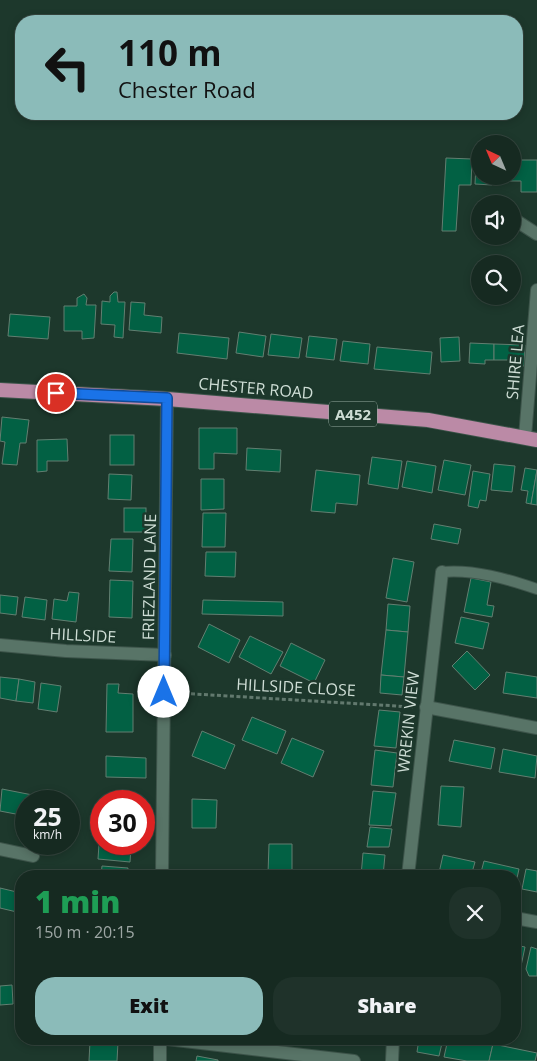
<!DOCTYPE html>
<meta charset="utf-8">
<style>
:root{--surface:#162a21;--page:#1f322a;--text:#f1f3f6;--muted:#9ea7a5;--line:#35463f;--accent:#8bbbb9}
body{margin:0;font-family:"Open Sans",sans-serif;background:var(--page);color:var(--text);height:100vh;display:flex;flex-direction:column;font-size:19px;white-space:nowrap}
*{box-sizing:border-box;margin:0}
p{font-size:16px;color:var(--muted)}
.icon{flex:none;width:28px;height:28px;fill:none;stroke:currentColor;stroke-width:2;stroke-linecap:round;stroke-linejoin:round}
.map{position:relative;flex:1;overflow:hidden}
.side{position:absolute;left:15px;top:870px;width:506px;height:175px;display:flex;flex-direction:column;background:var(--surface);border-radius:20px;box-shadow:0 2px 8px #0003,0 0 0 1px var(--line)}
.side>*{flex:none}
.top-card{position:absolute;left:15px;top:15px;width:508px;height:105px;border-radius:20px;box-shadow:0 2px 8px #0003,0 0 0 1px var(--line);background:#8bbbb9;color:#111;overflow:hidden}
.needle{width:32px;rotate:316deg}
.buttons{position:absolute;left:471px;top:135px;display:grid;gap:10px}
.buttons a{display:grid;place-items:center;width:50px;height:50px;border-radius:50%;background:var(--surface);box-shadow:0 2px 8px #0003,0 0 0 1px var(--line);font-size:25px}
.speed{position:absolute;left:15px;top:790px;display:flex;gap:10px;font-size:25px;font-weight:700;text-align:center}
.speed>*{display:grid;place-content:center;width:65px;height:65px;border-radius:50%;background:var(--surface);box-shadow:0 2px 8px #0003,0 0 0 1px var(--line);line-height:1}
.speed small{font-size:12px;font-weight:400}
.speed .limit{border:8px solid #d22;background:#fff;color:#111}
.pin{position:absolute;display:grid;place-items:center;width:42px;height:42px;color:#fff;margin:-21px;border:2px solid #fff;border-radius:50%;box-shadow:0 1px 5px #0007}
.me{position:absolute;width:55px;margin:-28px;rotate:0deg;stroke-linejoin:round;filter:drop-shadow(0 0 4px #0008)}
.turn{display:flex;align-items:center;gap:18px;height:105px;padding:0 20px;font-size:22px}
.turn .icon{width:65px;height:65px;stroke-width:2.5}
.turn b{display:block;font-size:35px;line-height:42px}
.round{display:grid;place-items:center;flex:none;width:52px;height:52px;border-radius:20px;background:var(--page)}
.summary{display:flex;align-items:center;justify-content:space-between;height:85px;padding:0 20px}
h1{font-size:30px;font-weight:800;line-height:38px;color:#1e9e55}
.button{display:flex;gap:10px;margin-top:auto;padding:10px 20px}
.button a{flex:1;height:58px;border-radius:20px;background:var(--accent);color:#111;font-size:20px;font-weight:800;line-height:58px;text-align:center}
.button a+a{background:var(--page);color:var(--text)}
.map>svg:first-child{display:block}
.building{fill:#026144;stroke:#627f71}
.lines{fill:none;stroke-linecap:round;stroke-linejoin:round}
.service-casing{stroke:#3d544a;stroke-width:12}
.minor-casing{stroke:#3d544a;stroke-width:14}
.trunk-casing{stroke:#3d544a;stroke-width:16}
.path{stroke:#62796e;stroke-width:3;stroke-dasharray:4 2.5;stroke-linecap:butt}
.service{stroke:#587467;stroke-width:10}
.minor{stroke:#587467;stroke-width:12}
.trunk{stroke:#bb8aa6;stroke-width:14}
.route-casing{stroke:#114b97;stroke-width:12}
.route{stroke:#1a73e8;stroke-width:9}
.labels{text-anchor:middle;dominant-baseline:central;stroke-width:5;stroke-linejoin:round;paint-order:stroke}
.shield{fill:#1d382c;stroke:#99aca2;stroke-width:1}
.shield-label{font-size:15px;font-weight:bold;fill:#ceddd5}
.street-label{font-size:16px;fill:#ceddd5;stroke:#1d382c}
</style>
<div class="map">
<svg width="537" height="1061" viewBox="0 0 537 1061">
<rect width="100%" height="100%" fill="#1d382c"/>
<g class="building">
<path d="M477,145H480V176H492V185L475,184Z"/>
<path d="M446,158L472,159L471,185H459L456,231H442Z"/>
<path d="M512,160H537V192H521V181H507V176H512Z"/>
<path d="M114,292H117L118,302H125L123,338L114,337L115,325L101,324L102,301L110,302V296Z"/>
<path d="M84,294L87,298L86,305H96L94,338L82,339V331H64V306H77V298Z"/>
<path d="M131,302L145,303L144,315L162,317L161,333L129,330Z"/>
<path d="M10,314L50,317L48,339L8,336Z"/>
<path d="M239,332L266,336L263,357L236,353Z"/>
<path d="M179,333L229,338L227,359L177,353Z"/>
<path d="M271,334L302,338L299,358L268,355Z"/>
<path d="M309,336L337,339L334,360L306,357Z"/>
<path d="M459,337L460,361L441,362L440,338Z"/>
<path d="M343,341L370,344L368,364L340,361Z"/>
<path d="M470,343L494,344V360H485V364L469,363Z"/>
<path d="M494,344L525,345L524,366L511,365V360H494Z"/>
<path d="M377,347L432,352L430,374L374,369Z"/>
<path d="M2,417L29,420L26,443H20L17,465L2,464L5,442L0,441Z"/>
<path d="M199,428H237V454L214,453V469H199Z"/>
<rect x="110" y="435" width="24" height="30"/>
<path d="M67,439L68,461H47V471L37,472V440Z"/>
<path d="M247,448L281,450L280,472L246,470Z"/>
<path d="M372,457L402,461L398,489L368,484Z"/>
<path d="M444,460L471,465L465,495L438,490Z"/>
<path d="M407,461L436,466L432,493L402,487Z"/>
<path d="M494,464L515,466L512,492L491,490Z"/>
<path d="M525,468L537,470L531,504L526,503L528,491L521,490Z"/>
<path d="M316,470L360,475L357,505L336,503L335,513L311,511Z"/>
<path d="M537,470V505L531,504Z"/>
<path d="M473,471L490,474L486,501L480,500L478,508L468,506Z"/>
<path d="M109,474L132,475L131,500L108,499Z"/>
<path d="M201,479H224V509L201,510Z"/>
<rect x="124" y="508" width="22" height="24"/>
<path d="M203,513H226L225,547H202Z"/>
<path d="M434,524L461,529L458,544L431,539Z"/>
<path d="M111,539H133L132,572L109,571Z"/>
<path d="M206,552H236L235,577L205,576Z"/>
<path d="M393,558L414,562L407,602L386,598Z"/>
<path d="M471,578L491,582L487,605L494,606L492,617L464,612Z"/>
<path d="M110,580L133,581L132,618L109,617Z"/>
<path d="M69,592L79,593L76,622L52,619L54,599L67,601Z"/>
<path d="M0,595L18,597L16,615L0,613Z"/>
<path d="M25,597L47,600L45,620L22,617Z"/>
<path d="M203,600L283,602V616L202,614Z"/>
<path d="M388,604L410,606L408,632L386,630Z"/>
<path d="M461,617L489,623L483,649L455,643Z"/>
<path d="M209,624L240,640L229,663L198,647Z"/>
<path d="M386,630L408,632L404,677L381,675Z"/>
<path d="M250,636L283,652L271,674L239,657Z"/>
<path d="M291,643L325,660L314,683L280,666Z"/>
<path d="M467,651L490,675L475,690L452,666Z"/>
<path d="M506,672L537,677V698L503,693Z"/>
<path d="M381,675L404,677L402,695L380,693Z"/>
<path d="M0,677L19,679L16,701L0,698Z"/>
<path d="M19,679L35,682L33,703L16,701Z"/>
<path d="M41,683L61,686L57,712L38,709Z"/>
<path d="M107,684H119L118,693L133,694V732H106Z"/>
<path d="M379,710L400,712L396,748L374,746Z"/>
<path d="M252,717L286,731L277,754L242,740Z"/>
<path d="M202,731L235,745L225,769L192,756Z"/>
<path d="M292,738L324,751L313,777L281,763Z"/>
<path d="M454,740L495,748L491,769L449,761Z"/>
<path d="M503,749L537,756L535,778L499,772Z"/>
<path d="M375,750L397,753L393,787L371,785Z"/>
<path d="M106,756L146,758V778L106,777Z"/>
<path d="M441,786L464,787L461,827L438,825Z"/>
<path d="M2,789L53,799L52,801H26V816L0,811Z"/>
<path d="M373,791L396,793L391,826L369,825Z"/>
<path d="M108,794L132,796V801H108Z"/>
<path d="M192,799L217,800L216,828H192Z"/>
<path d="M370,827L392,829L389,847H367Z"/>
<path d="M99,844L131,847L130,862L98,859Z"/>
<path d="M269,844H292V875L268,874Z"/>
<path d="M363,853L385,855L383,876H361Z"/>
<path d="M443,855L475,862L471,876H452L439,873Z"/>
<path d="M484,861L519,869L515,887V876H480Z"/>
<path d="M102,866L128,868L127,876H101Z"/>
<path d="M526,869L537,871V892L522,889Z"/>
<path d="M0,888L21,893V913L0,908Z"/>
<path d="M515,945L525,947L521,966L515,965Z"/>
<path d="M531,947L537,949V976H529L526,969Z"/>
<path d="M12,985L13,1004L0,1005V986Z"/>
<path d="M419,1039H443L439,1056L417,1052Z"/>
<path d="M448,1039H466L493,1044L489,1061H467L444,1057Z"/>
<path d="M90,1041L118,1042L117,1061H89Z"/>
<path d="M493,1044L537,1053L535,1061H489Z"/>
<path d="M197,1056L218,1060V1061H196Z"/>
</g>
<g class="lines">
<g class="service-casing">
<path id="service" d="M442,572C474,569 507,579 537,589"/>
</g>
<g class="minor-casing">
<g id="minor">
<path d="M512,218L537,234"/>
<path d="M525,437L537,290"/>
<path d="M0,645L66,651L165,655"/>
<path d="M426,707L537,728"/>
<path d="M0,849L33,856"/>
<path d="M162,876L167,399"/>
<path d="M229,876H247"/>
<path d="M408,876L442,572"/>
<path d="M515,918L537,922"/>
<path d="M167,1039L354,1061"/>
<path d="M160,1061V1039"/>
<path d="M392,1061L393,1039"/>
</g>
</g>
<g class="trunk-casing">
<path id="trunk" d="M0,390L167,399L428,420L537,440"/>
</g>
<path class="path" d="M178,693L413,707"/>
<use href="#service" class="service"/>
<use href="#minor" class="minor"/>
<use href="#trunk" class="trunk"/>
</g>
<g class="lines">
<g class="route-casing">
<path id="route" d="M56,393L167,398L164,692"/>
</g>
<use href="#route" class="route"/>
</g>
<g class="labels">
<rect class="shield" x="329" y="401.5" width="48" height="25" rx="4"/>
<g class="shield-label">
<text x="353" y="414">A452</text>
</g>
<g class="street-label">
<text transform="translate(515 362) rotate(-85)">SHIRE LEA</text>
<text transform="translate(256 388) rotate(5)">CHESTER ROAD</text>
<text transform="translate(149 577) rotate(-89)">FRIEZLAND LANE</text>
<text transform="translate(83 635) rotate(3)">HILLSIDE</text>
<text transform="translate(296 687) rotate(3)">HILLSIDE CLOSE</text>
<text transform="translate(408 722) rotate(-84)">WREKIN VIEW</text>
</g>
</g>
</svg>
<div class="buttons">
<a><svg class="needle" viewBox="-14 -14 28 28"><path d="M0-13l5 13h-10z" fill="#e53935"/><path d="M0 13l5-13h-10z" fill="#9ea7a5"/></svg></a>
<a><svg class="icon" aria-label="sound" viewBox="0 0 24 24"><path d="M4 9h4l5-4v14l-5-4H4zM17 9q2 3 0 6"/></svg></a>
<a><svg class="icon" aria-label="search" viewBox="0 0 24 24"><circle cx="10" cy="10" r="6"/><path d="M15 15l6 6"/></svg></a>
</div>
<div class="speed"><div>25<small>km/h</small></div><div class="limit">30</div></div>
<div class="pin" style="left:56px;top:393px;background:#d93025"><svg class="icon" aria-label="arrive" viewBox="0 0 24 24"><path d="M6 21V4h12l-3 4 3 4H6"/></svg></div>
<svg class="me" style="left:164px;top:692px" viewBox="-20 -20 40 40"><circle r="19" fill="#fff"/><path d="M0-13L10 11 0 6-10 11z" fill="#1a73e8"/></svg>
<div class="top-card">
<div class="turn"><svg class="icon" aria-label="left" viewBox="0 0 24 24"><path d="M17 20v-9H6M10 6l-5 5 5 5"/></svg><div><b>110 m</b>Chester Road</div></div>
</div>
<section class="side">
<div class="summary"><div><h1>1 min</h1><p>150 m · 20:15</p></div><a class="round"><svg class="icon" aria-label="close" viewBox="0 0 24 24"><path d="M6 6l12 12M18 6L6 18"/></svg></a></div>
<div class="button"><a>Exit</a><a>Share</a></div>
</section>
</div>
